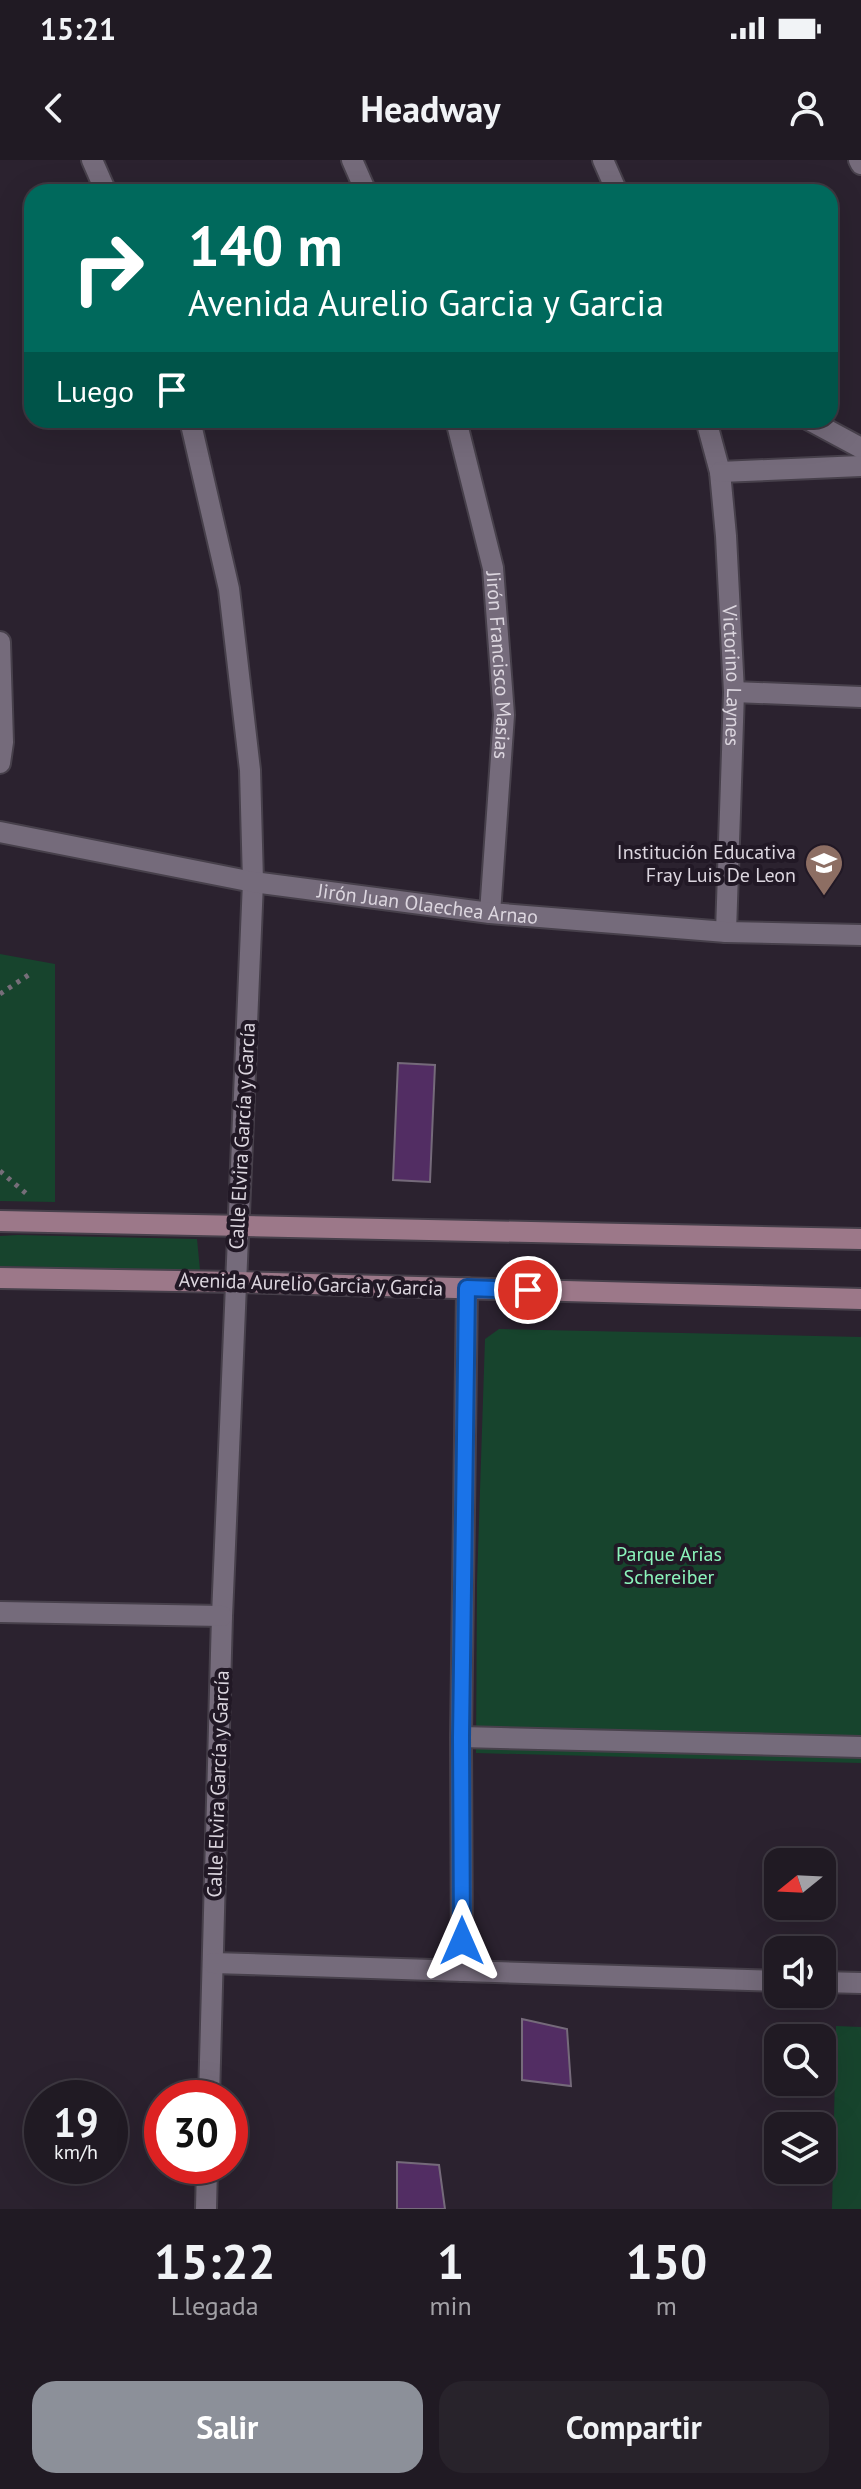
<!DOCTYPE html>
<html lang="es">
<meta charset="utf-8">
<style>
:root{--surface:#201a23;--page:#28232b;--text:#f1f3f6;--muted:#a2a1a6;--line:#3d3841;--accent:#8c9099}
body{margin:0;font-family:"PT Sans",sans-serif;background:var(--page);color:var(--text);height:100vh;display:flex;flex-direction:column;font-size:30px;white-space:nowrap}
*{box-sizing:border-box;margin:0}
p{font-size:26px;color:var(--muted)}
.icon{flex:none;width:44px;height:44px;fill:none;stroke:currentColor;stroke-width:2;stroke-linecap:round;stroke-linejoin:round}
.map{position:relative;height:2049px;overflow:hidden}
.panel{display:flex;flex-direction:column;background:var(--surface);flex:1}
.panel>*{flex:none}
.hud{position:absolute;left:24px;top:24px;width:814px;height:244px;border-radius:24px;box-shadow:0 8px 32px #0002,0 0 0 2px var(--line);background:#00695c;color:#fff;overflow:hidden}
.needle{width:52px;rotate:252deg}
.fabs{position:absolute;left:764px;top:1688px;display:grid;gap:16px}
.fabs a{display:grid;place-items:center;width:72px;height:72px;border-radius:16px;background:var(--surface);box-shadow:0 8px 32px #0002,0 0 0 2px var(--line);font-size:40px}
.speed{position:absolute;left:24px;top:1920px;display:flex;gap:16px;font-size:40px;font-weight:700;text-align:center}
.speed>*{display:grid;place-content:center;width:104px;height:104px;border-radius:50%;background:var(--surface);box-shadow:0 8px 32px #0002,0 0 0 2px var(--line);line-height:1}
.speed small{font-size:20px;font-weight:400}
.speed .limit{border:12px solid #d22;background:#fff;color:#111}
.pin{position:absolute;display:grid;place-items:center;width:68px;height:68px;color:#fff;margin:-34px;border:4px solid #fff;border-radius:50%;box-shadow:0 2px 8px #0007}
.me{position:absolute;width:88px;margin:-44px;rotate:0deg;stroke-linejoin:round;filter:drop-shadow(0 0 6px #0008)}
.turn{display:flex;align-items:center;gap:28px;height:168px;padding:0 32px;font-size:36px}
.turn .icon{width:104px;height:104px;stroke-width:2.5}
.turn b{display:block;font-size:56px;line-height:68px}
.then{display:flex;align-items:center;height:76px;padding:0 32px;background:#0003;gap:16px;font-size:30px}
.eta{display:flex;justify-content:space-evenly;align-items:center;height:136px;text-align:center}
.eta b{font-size:48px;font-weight:700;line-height:56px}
.cta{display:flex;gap:16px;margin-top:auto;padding:16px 32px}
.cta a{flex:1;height:92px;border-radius:24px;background:var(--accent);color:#fff;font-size:32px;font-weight:700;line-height:92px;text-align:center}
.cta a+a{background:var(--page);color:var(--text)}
.status{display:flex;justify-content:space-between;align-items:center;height:56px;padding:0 40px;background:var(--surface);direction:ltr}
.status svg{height:22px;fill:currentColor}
header{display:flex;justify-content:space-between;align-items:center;height:104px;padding:0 32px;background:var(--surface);font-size:36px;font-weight:700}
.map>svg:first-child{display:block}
.green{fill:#17442d}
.building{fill:#522d63;stroke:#756a7a;stroke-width:2}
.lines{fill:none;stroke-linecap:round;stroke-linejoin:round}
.street-casing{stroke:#47404b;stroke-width:24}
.secondary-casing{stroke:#47404b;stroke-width:24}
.path{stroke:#766e79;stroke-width:5;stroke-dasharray:4 6;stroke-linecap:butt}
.street{stroke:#756b7b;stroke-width:20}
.secondary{stroke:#9c7889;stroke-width:20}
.route-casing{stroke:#114b97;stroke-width:20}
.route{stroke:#1a73e8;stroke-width:14}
.labels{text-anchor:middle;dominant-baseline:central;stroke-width:8;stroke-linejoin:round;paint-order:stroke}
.street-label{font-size:20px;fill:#dcd6df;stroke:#211825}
.poi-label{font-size:20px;fill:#dcd6df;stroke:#211825;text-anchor:end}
.park-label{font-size:20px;fill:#8bf4bb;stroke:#211825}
</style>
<div class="status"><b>15:21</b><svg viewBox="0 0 49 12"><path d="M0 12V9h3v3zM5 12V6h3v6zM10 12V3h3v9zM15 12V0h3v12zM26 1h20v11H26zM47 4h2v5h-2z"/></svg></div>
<header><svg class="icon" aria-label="back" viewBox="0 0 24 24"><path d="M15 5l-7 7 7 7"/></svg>Headway<svg class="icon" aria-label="person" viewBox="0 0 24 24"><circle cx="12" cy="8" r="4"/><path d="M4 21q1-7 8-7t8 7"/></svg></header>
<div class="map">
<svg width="861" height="2049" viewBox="0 0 861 2049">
<rect width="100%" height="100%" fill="#2b222f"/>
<g class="green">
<path d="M0,794L55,804V1042L0,1041Z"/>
<path d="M18,1075L197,1079L200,1110L0,1106V1076Z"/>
<path d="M499,1169L861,1177V1603L476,1593L477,1422L485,1179Z"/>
<path d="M836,1866L861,1867V2049H832Z"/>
</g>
<g class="building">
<path d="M398,903L435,905L430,1022L393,1020Z"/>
<path d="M522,1859L567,1869L571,1926L522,1920Z"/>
<path d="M397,2002L439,2005L445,2049H397Z"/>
</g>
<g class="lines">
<g class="street-casing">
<g id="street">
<path d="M92,0L106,32"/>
<path d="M352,0L366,32"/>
<path d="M603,0L617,32"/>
<path d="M859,0L861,4"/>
<path d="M190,260L229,429L250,610L253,722L222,1456L209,1938"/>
<path id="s1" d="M456,260L493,408L504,555L490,753"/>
<path id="s2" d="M706,260L720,312L726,376L734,532L726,772"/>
<path d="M809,260L861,288"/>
<path d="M720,312L861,306"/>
<path d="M0,482L3,582L0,603"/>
<path d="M734,532L861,537"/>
<path id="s3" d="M0,672L253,722L490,753L726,772L861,775"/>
<path d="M0,1452L222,1456"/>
<path d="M461,1577L861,1587"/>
<path d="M213,1803L778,1821"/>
<path d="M462,1811L461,1577L467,1128"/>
<path d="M822,1822L861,1823"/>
<path d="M206,2049L207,2006"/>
</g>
</g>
<g class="secondary-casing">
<g id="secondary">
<path d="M0,1061L861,1079"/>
<path d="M0,1118L236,1122L861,1139"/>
</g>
</g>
<g class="path">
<path d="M0,834L33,812"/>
<path d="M0,1011L29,1036"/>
</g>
<use href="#street" class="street"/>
<use href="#secondary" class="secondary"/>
</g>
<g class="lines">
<g class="route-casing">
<path id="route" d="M462,1781L461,1577L467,1128L528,1130"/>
</g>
<use href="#route" class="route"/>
</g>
<defs>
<g id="school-pin" transform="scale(2)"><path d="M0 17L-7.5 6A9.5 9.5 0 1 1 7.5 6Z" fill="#8d6e63" stroke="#211825"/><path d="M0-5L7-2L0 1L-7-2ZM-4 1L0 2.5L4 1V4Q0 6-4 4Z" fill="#fff"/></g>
</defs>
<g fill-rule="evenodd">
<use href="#school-pin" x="824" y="703"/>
</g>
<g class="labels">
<g class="street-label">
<text stroke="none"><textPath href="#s1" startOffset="250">Jirón Francisco Masias</textPath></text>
<text stroke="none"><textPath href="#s2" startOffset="258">Victorino Laynes</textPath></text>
<text stroke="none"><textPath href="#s3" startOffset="434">Jirón Juan Olaechea Arnao</textPath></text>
<text transform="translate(242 976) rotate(-87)">Calle Elvira García y García</text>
<text transform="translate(311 1124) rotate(2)">Avenida Aurelio Garcia y Garcia</text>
<text transform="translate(218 1624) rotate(-88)">Calle Elvira García y García</text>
</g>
<g class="poi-label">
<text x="796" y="692">Institución Educativa<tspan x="796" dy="23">Fray Luis De Leon</tspan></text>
</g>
<g class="park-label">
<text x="669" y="1394">Parque Arias<tspan x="669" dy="23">Schereiber</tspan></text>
</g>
</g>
</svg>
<div class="fabs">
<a><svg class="needle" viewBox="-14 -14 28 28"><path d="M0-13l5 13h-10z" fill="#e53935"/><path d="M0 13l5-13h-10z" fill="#a2a1a6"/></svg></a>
<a><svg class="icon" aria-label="sound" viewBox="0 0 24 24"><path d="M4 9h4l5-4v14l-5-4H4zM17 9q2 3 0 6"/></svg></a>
<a><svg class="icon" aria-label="search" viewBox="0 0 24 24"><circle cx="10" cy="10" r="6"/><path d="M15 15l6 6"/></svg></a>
<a><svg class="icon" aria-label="layers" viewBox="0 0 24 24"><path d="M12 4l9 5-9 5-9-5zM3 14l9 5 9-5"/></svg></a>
</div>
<div class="speed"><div>19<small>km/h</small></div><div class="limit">30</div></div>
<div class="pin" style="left:528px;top:1130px;background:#d93025"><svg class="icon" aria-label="arrive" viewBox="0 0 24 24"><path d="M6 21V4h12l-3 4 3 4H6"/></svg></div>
<svg class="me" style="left:462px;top:1781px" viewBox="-20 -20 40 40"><path d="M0-17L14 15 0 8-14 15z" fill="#1a73e8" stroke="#fff" stroke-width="4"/></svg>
<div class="hud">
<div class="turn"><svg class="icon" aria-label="right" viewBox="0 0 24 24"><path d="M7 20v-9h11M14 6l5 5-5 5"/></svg><div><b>140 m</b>Avenida Aurelio Garcia y Garcia</div></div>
<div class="then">Luego<svg class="icon" aria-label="arrive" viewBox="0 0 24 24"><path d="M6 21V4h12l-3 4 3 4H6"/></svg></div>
</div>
</div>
<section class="panel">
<div class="eta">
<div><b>15:22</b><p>Llegada</p></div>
<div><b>1</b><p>min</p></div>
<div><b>150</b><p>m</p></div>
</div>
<div class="cta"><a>Salir</a><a>Compartir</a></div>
</section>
